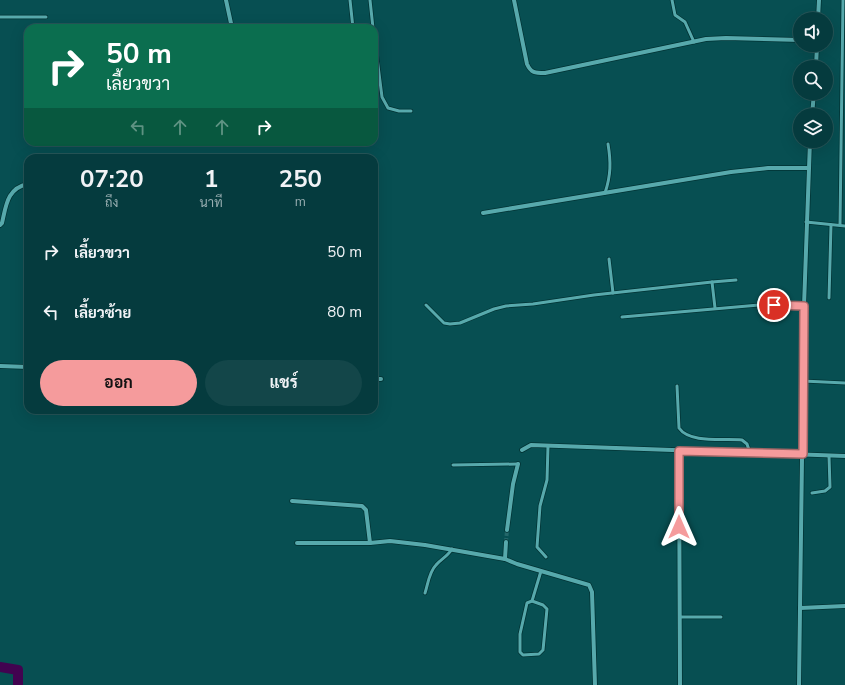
<!DOCTYPE html>
<html lang="th">
<meta charset="utf-8">
<style>
:root{--surface:#053b3e;--page:#134649;--text:#f1f3f6;--muted:#97adb0;--line:#265558;--accent:#f59b9c}
body{margin:0;font-family:"Nunito Sans",Sarabun,sans-serif;background:var(--page);color:var(--text);height:100vh;display:flex;flex-direction:column;font-size:15px;white-space:nowrap}
*{box-sizing:border-box;margin:0}
p{font-size:13px;color:var(--muted)}
.icon{flex:none;width:22px;height:22px;fill:none;stroke:currentColor;stroke-width:2;stroke-linecap:round;stroke-linejoin:round}
.map{position:relative;flex:1;overflow:hidden}
.sheet{position:absolute;left:24px;top:154px;width:354px;height:260px;display:flex;flex-direction:column;background:var(--surface);border-radius:12px;box-shadow:0 4px 16px #0002,0 0 0 1px var(--line)}
.sheet>*{flex:none}
.hud{position:absolute;left:24px;top:24px;width:354px;height:122px;border-radius:12px;box-shadow:0 4px 16px #0002,0 0 0 1px var(--line);background:#0b6e4f;color:#fff;overflow:hidden}
.controls{position:absolute;left:793px;top:12px;display:grid;gap:8px}
.controls a{display:grid;place-items:center;width:40px;height:40px;border-radius:50%;background:var(--surface);box-shadow:0 4px 16px #0002,0 0 0 1px var(--line);font-size:20px}
.pin{position:absolute;display:grid;place-items:center;width:34px;height:34px;color:#fff;margin:-17px;border:2px solid #fff;border-radius:50%;box-shadow:0 1px 4px #0007}
.me{position:absolute;width:44px;margin:-22px;rotate:0deg;stroke-linejoin:round;filter:drop-shadow(0 0 3px #0008)}
.turn{display:flex;align-items:center;gap:14px;height:84px;padding:0 16px;font-size:18px}
.turn .icon{width:52px;height:52px;stroke-width:2.5}
.turn b{display:block;font-size:28px;line-height:34px}
.lanes{display:flex;align-items:center;height:38px;padding:0 16px;background:#0003;justify-content:center;gap:20px;direction:ltr}
.lanes .off{opacity:.35}
.eta{display:flex;justify-content:space-evenly;align-items:center;height:68px;text-align:center}
.eta b{font-size:24px;font-weight:700;line-height:28px}
.primary-button{display:flex;gap:8px;margin-top:auto;padding:8px 16px}
.primary-button a{flex:1;height:46px;border-radius:24px;background:var(--accent);color:#111;font-size:16px;font-weight:700;line-height:46px;text-align:center}
.primary-button a+a{background:var(--page);color:var(--text)}
ul{padding:0;list-style:none}
li{display:flex;align-items:center;gap:12px;height:60px;padding:0 16px}
li div{flex:1}
li b{display:block;font-size:15px}
li em{font-style:normal}
.map>svg:first-child{display:block}
.lines{fill:none;stroke-linecap:round;stroke-linejoin:round}
.canal{stroke:#420350;stroke-width:10}
.street-tunnel{stroke:#24676a;stroke-width:4;stroke-dasharray:4 2;stroke-linecap:butt}
.lane-casing{stroke:#023334;stroke-width:4.5}
.street-casing{stroke:#023334;stroke-width:5.5}
.lane{stroke:#57a9ac;stroke-width:3}
.street{stroke:#57a9ac;stroke-width:4}
.route-casing{stroke:#9f6565;stroke-width:10}
.route{stroke:#f59b9c;stroke-width:7}
</style>
<div class="map">
<svg width="845" height="685" viewBox="0 0 845 685">
<rect width="100%" height="100%" fill="#074f52"/>
<g class="lines">
<path class="canal" d="M0,667L18,670V685"/>
<path class="street-tunnel" d="M506,542L507,530"/>
<g class="lane-casing">
<g id="lane">
<path d="M350,0L353,28"/>
<path d="M370,0L373,28"/>
<path d="M672,0L675,15L685,22L694,42"/>
<path d="M0,17H46"/>
<path d="M374,34L382,97L388,108L399,111H411"/>
<path d="M605,193C611,175 611,162 608,144"/>
<path d="M806,222L845,226"/>
<path d="M840,225L843,0"/>
<path d="M609,259L613,293"/>
<path d="M712,282L736,280"/>
<path d="M829,298L831,225"/>
<path d="M426,305L444,323L450,324L460,323L494,309L506,306L533,304L594,295L712,282L715,308"/>
<path d="M622,317L759,305L804,306"/>
<path d="M803,381L845,383"/>
<path d="M677,386L679,428C690,444 725,438 742,440L747,444L750,453"/>
<path d="M453,465L518,464"/>
<path d="M812,493L825,491L830,487L829,456"/>
<path d="M546,557L537,547L540,506L547,480L548,446"/>
<path d="M425,593C428,584 429,572 436,565C441,559 447,557 452,549"/>
<path d="M532,601L543,605L547,609L543,650L539,654L523,655L520,652V634L527,603Z"/>
<path d="M532,601L541,571"/>
<path d="M680,617H721"/>
</g>
</g>
<g class="street-casing">
<g id="street">
<path d="M226,0L232,28"/>
<path d="M514,0L527,64C531,73 535,73 545,73L706,39L726,38L800,40"/>
<path d="M818,19L819,0"/>
<path d="M816,67L817,45"/>
<path d="M812,115L814,93"/>
<path d="M483,213L731,172L768,168H808"/>
<path d="M0,225L2,223C6,206 7,188 28,184"/>
<path d="M0,366L28,367"/>
<path d="M374,379H381"/>
<path d="M522,450L531,445L845,456"/>
<path d="M679,451L680,685"/>
<path d="M292,501L362,506L366,510L370,543"/>
<path d="M507,530L513,484L518,464"/>
<path d="M297,543H370L390,541L425,545L505,559L517,564L589,585L592,592L595,685"/>
<path d="M505,559L506,542"/>
<path d="M800,608L845,606"/>
<path d="M799,685L804,306L810,141"/>
</g>
</g>
<use href="#lane" class="lane"/>
<use href="#street" class="street"/>
</g>
<g class="lines">
<g class="route-casing">
<path id="route" d="M679,527V451L803,454L804,306L774,305"/>
</g>
<use href="#route" class="route"/>
</g>
</svg>
<div class="controls">
<a><svg class="icon" aria-label="sound" viewBox="0 0 24 24"><path d="M4 9h4l5-4v14l-5-4H4zM17 9q2 3 0 6"/></svg></a>
<a><svg class="icon" aria-label="search" viewBox="0 0 24 24"><circle cx="10" cy="10" r="6"/><path d="M15 15l6 6"/></svg></a>
<a><svg class="icon" aria-label="layers" viewBox="0 0 24 24"><path d="M12 4l9 5-9 5-9-5zM3 14l9 5 9-5"/></svg></a>
</div>
<div class="pin" style="left:774px;top:305px;background:#d93025"><svg class="icon" aria-label="arrive" viewBox="0 0 24 24"><path d="M6 21V4h12l-3 4 3 4H6"/></svg></div>
<svg class="me" style="left:679px;top:527px" viewBox="-20 -20 40 40"><path d="M0-17L14 15 0 8-14 15z" fill="#f59b9c" stroke="#fff" stroke-width="4"/></svg>
<div class="hud">
<div class="turn"><svg class="icon" aria-label="right" viewBox="0 0 24 24"><path d="M7 20v-9h11M14 6l5 5-5 5"/></svg><div><b>50 m</b>เลี้ยวขวา</div></div>
<div class="lanes"><svg class="icon off" aria-label="left" viewBox="0 0 24 24"><path d="M17 20v-9H6M10 6l-5 5 5 5"/></svg><svg class="icon off" aria-label="ahead" viewBox="0 0 24 24"><path d="M12 20V5M6 11l6-6 6 6"/></svg><svg class="icon off" aria-label="ahead" viewBox="0 0 24 24"><path d="M12 20V5M6 11l6-6 6 6"/></svg><svg class="icon" aria-label="right" viewBox="0 0 24 24"><path d="M7 20v-9h11M14 6l5 5-5 5"/></svg></div>
</div>
<section class="sheet">
<div class="eta">
<div><b>07:20</b><p>ถึง</p></div>
<div><b>1</b><p>นาที</p></div>
<div><b>250</b><p>m</p></div>
</div>
<ul>
<li><svg class="icon" aria-label="right" viewBox="0 0 24 24"><path d="M7 20v-9h11M14 6l5 5-5 5"/></svg><div><b>เลี้ยวขวา</b></div><em>50 m</em></li>
<li><svg class="icon" aria-label="left" viewBox="0 0 24 24"><path d="M17 20v-9H6M10 6l-5 5 5 5"/></svg><div><b>เลี้ยวซ้าย</b></div><em>80 m</em></li>
</ul>
<div class="primary-button"><a>ออก</a><a>แชร์</a></div>
</section>
</div>
